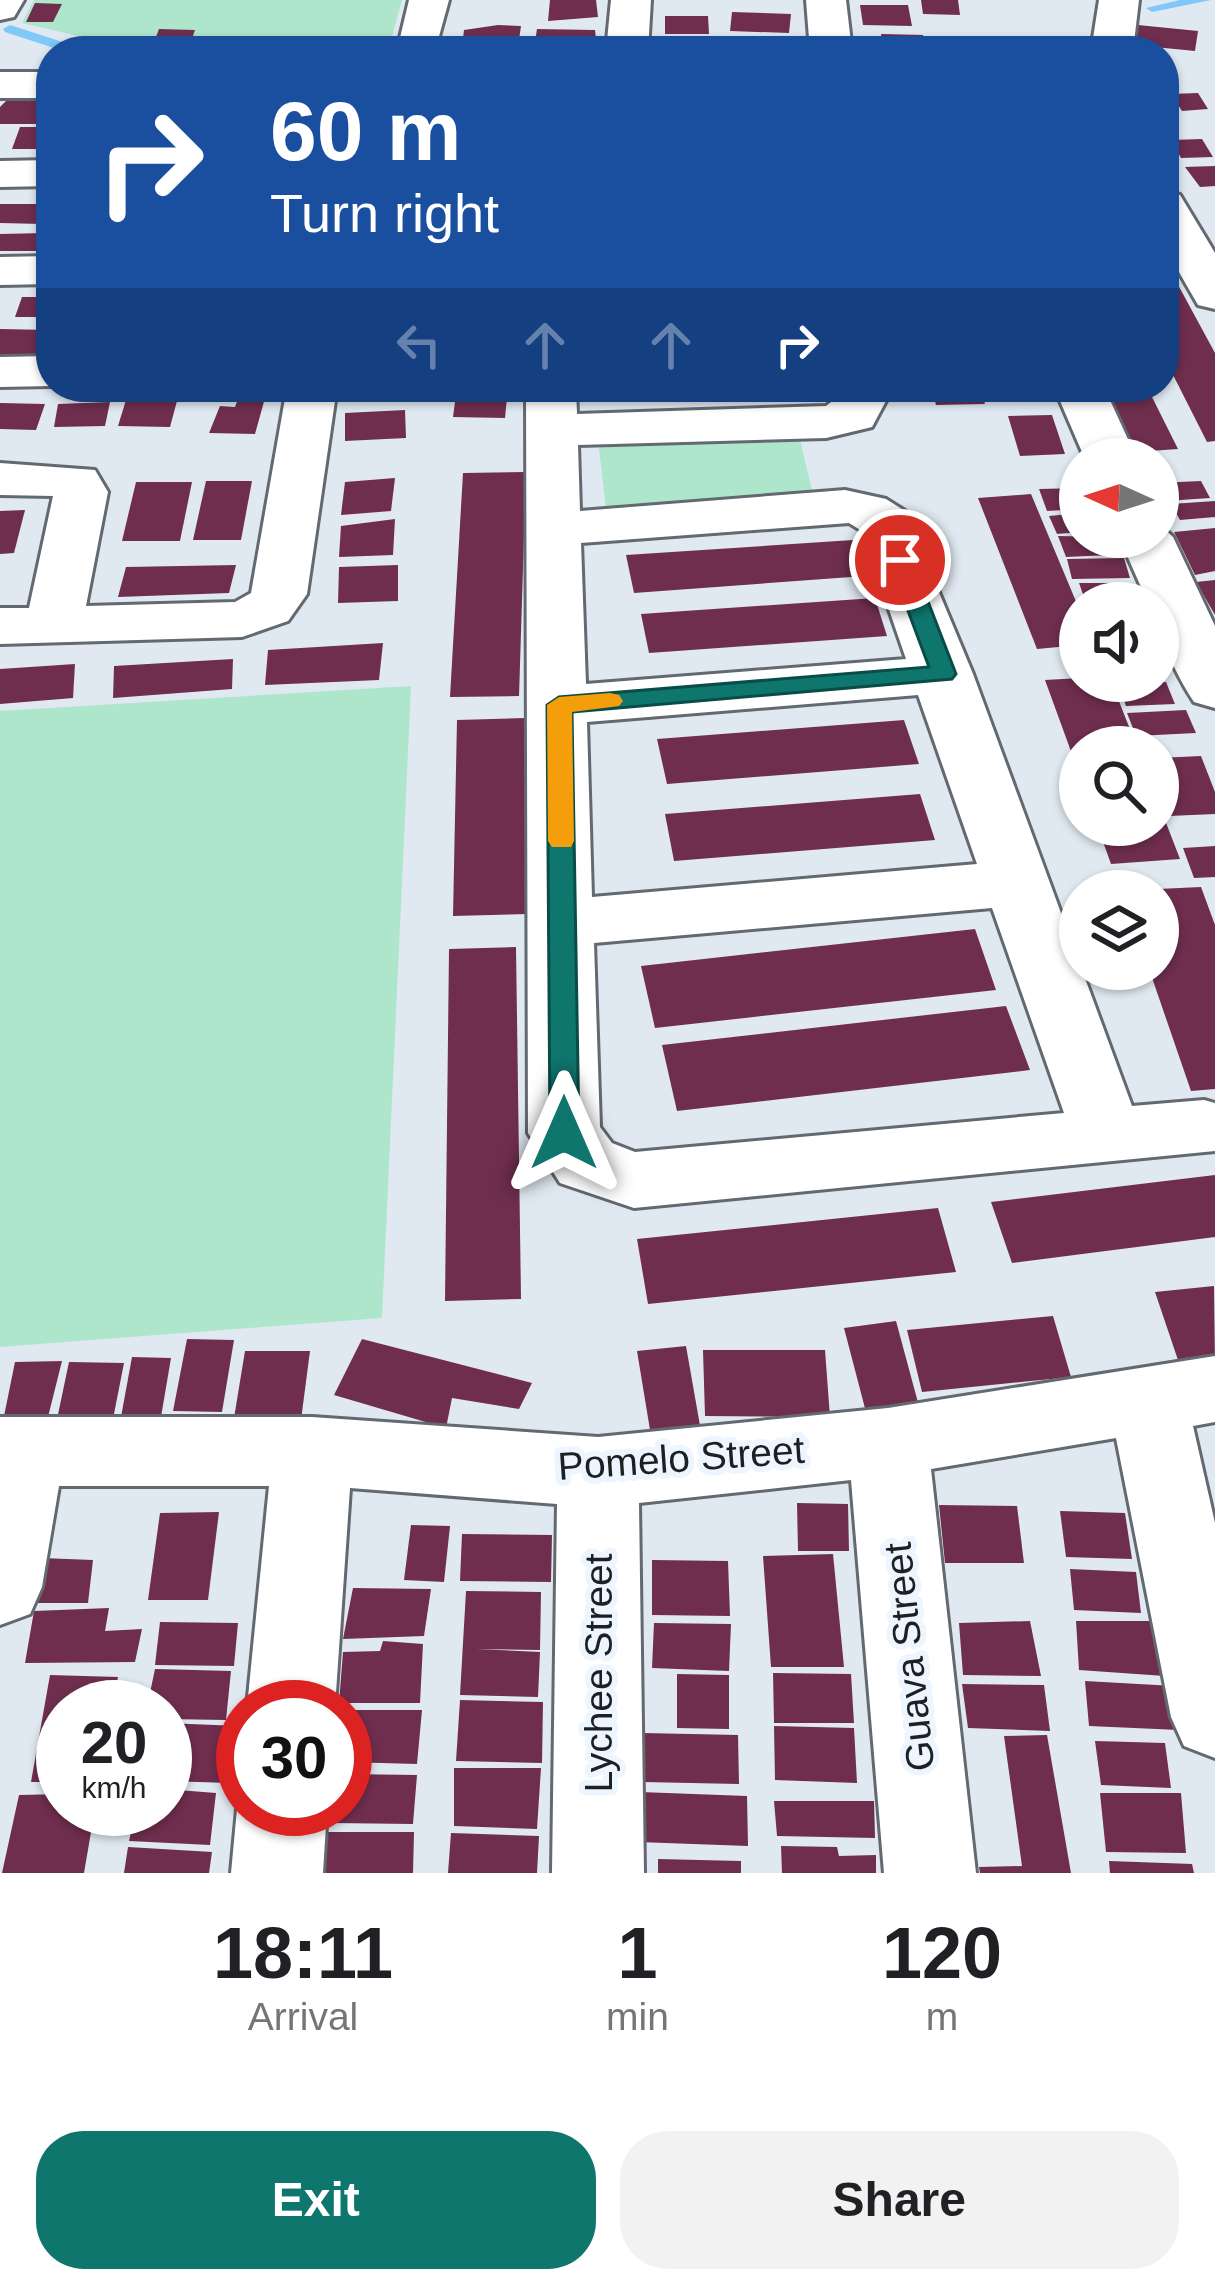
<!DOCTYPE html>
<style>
:root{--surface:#fff;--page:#f2f2f2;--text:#202124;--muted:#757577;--accent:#0f766e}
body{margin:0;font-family:Arial,sans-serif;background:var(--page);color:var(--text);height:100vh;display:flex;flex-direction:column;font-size:45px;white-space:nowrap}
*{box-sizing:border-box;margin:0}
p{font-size:39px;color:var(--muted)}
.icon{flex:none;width:66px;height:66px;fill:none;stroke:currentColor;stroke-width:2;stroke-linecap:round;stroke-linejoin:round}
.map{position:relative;height:1873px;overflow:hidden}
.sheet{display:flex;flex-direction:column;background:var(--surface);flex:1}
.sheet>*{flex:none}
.top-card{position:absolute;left:36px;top:36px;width:1143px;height:366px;border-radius:48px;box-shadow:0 3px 9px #0004;background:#1a4fa0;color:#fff;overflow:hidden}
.needle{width:78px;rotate:273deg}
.buttons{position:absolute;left:1059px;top:438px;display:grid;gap:24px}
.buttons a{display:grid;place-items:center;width:120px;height:120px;border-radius:50%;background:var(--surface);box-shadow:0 3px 9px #0004;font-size:60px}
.speed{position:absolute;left:36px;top:1680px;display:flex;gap:24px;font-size:60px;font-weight:700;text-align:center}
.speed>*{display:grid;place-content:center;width:156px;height:156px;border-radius:50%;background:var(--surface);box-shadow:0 3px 9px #0004;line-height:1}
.speed small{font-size:30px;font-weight:400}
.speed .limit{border:18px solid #d22;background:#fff;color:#111}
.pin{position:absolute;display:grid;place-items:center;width:102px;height:102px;color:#fff;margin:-51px;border:6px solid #fff;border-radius:50%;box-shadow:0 3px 12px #0007}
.me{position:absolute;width:132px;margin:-66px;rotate:0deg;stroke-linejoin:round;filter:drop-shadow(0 0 9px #0008)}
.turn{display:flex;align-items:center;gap:42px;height:252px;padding:0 36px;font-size:54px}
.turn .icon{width:156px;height:156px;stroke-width:2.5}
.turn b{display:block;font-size:84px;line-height:102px}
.lanes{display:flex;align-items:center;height:114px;padding:0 36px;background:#0003;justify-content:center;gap:60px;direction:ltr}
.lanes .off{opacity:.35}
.eta{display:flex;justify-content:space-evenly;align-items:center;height:204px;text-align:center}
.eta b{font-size:72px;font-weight:600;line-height:84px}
.action{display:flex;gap:24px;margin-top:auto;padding:24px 36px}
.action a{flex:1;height:138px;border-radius:48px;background:var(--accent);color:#fff;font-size:48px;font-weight:600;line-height:138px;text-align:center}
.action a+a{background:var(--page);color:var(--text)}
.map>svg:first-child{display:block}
.green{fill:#aee6cb}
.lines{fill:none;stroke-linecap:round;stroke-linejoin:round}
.stream{fill:#7fc8f7;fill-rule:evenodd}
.building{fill:#6f2e4e}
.minor-casing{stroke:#626970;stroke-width:6}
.minor{fill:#fff;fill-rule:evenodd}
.route{fill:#0f766e;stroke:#0a4d48;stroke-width:3}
.slow{fill:#f59e0b}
.labels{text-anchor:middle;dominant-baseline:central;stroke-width:12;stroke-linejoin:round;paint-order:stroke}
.near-street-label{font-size:39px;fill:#1d2023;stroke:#edf6fe}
</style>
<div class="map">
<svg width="1215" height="1873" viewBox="0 0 1215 1873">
<rect width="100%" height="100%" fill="#e0e9f1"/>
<g class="green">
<path d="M34,0H402L388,51L124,47L22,23Z"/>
<path d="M798,431L814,499L606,508L598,440Z"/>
<path d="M411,686L382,1318L0,1347V711Z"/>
</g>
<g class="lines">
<g class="stream">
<path d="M1180,0H1211L1152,12L1146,8Z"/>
<path d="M10,25L81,48L83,51H63L5,32L3,29Z"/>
</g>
</g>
<g class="building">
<path d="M550,0H596L598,17L548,21Z"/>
<path d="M921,0H958L960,15L923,14Z"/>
<path d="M35,3L62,4L53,22H26Z"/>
<path d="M860,5H908L912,26L863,25Z"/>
<path d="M732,12L791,14L789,33L730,31Z"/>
<path d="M665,16H708L709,34H665Z"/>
<path d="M1128,24L1198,31L1195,51L1124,44Z"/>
<path d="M498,25L521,26L518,47H462L464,30Z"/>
<path d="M159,29L195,30L188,50H151Z"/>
<path d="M537,29L595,30L597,49L534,48Z"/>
<path d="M881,34L923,35L926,51H883Z"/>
<path d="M737,41H789L790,51H735Z"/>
<path d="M667,42L708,44L710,51H665Z"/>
<path d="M1198,93L1208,109L1182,111L1171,94Z"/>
<path d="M8,99H51V124H0V107Z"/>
<path d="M20,127H49L41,149H12Z"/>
<path d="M1202,139L1213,157L1181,158L1171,140Z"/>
<path d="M1215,166V186L1200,187L1185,167Z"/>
<path d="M0,204H50L42,224L0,223Z"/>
<path d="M44,233L39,251H0V234Z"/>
<path d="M1164,259L1215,353V441L1207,442L1164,357Z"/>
<path d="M22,297H51V317H15Z"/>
<path d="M0,329L51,330L42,359L0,358Z"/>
<path d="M350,387H405L403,401L349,400Z"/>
<path d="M457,387H508L505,418L453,417Z"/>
<path d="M931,387H980L985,404L936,405Z"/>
<path d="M1104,387H1147L1178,449L1136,452Z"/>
<path d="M265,398L255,434L209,433L220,406L235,407L238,399Z"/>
<path d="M126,400L177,401L170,427L118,426Z"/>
<path d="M110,402L105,426L54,427L58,404Z"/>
<path d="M0,403L45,404L36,430L0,429Z"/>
<path d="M405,410L406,438L345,441V413Z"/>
<path d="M1052,415L1065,454L1020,456L1008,416Z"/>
<path d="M526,472L519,696L450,697L463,473Z"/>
<path d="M395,478L391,511L341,515L345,482Z"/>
<path d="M206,481H252L241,540H193Z"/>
<path d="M1201,481L1210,498L1166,501L1158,483Z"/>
<path d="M136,482H192L180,541H122Z"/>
<path d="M1080,488V509L1047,511L1039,489Z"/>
<path d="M1031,494L1080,611V645L1037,649L978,498Z"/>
<path d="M1215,501V517L1180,520L1171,504Z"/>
<path d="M25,510L14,553L0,554V511Z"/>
<path d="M1080,513V532L1057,534L1049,516Z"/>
<path d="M395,519L393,555L339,557L341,526Z"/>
<path d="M1215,528V571L1195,575L1174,532Z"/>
<path d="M1058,536L1105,537L1110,555L1066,557Z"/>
<path d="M853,540L865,576L634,593L626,555Z"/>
<path d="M1124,558L1130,578L1072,579L1067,559Z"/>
<path d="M236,565L229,593L118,597L126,567Z"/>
<path d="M398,565V601L338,603L339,567Z"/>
<path d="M1215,580V615L1196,582Z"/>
<path d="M1079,583H1126L1132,603H1086Z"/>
<path d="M875,598L887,636L649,653L641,614Z"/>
<path d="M383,643L379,680L265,685L268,650Z"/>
<path d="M233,659L232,689L113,698L114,666Z"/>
<path d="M75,664L73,698L0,704V669Z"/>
<path d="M1080,678L1111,681L1137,747H1080V776L1045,680Z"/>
<path d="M1166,682L1175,704L1126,706L1118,683Z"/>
<path d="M1186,710L1196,733L1136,736L1127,713Z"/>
<path d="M525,718L528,914L453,916L457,720Z"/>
<path d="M904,720L919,764L667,784L657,739Z"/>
<path d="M1201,756L1215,792V814L1169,816L1158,786V758Z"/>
<path d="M920,794L935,840L674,861L665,814Z"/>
<path d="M1158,802L1180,859L1111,864L1097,825H1158Z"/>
<path d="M1215,846V877L1194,878L1183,848Z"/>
<path d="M1201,887L1215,925V1089L1191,1091L1149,969H1158V889Z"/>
<path d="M975,929L996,990L655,1028L641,966Z"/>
<path d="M516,947L521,1299L445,1301L449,949Z"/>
<path d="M1006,1006L1030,1070L677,1111L662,1045Z"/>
<path d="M1215,1175V1237L1012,1263L991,1202Z"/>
<path d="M938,1208L956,1272L648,1304L637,1239Z"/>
<path d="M1214,1286L1215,1363L1180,1366L1155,1292Z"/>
<path d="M1053,1316L1071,1377L922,1392L907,1330Z"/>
<path d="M896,1321L920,1410L867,1416L844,1328Z"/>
<path d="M187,1339L234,1340L222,1412L173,1411Z"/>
<path d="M362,1339L532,1383L519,1409L452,1398L446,1428L334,1395Z"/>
<path d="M686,1346L702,1437L652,1442L637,1351Z"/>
<path d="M703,1350H825L830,1417L705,1416Z"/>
<path d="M245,1351H310L301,1420L234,1418Z"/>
<path d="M132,1357L171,1358L161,1417H121Z"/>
<path d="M62,1361L47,1421H3L15,1362Z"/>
<path d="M69,1362L124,1363L112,1424H56Z"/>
<path d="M797,1503L848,1504L849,1551H798Z"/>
<path d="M939,1505L1017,1506L1024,1563H945Z"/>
<path d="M1060,1511L1125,1513L1132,1559L1066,1557Z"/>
<path d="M219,1512L208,1600H148L160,1513Z"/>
<path d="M411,1525L450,1526L444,1582L404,1580Z"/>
<path d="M462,1534L552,1535L551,1582L460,1581Z"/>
<path d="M833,1554L844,1667H771L763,1556Z"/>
<path d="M41,1558L93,1560L88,1603H35Z"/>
<path d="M652,1560L728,1561L730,1616L652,1615Z"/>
<path d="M1070,1569L1136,1572L1141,1613L1074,1610Z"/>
<path d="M353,1588L431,1589L424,1636L343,1639Z"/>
<path d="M466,1591L541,1592L540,1650L476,1649L540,1652L538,1697L460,1695Z"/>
<path d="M109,1608L105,1631L142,1629L135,1662L25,1663L34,1611Z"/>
<path d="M1030,1621L1041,1676L963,1675L959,1623Z"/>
<path d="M1076,1621H1155L1165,1676L1079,1670Z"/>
<path d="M160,1622L238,1623L234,1666L155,1665Z"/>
<path d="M654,1623L731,1624L729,1671L652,1668Z"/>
<path d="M383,1641L423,1644L420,1703H339L343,1652L380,1651Z"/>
<path d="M155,1669L231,1671L226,1720L165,1719V1707H147Z"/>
<path d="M773,1673L851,1674L854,1723H774Z"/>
<path d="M677,1674L729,1675V1729L677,1728Z"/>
<path d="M50,1675L118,1677L112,1707H63V1782H31Z"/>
<path d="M1085,1681L1174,1686L1179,1730L1089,1726Z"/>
<path d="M962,1684L1044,1685L1050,1731L968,1728Z"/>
<path d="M460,1700L543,1702L542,1763L456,1761Z"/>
<path d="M345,1710H422L417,1764L345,1762Z"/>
<path d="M165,1723L240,1726L230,1783L165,1781Z"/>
<path d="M774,1726L854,1728L857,1783L775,1780Z"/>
<path d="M643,1733L738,1735L739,1784L642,1782Z"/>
<path d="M1047,1735L1071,1873H980L979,1867L1022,1866L1004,1736Z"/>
<path d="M1095,1741L1165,1743L1171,1788L1101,1785Z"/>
<path d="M454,1768H541L537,1829L454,1826Z"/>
<path d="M345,1774L417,1775L413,1824L331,1823L333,1809H345Z"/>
<path d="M165,1789L216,1793L210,1845L129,1841L136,1809H165Z"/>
<path d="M640,1792L747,1796L748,1846L638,1842Z"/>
<path d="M1100,1793H1181L1186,1853L1106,1852Z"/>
<path d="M63,1794V1809H95L84,1873H2L19,1795Z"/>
<path d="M774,1801H874L875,1838L777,1836Z"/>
<path d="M325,1832H414L413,1873H321Z"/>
<path d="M451,1833L539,1836L537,1873H448Z"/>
<path d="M781,1846L837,1847L839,1856L876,1855V1873H782Z"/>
<path d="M128,1847L212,1852L209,1873H124Z"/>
<path d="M658,1859L741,1861V1873H658Z"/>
<path d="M1109,1861L1192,1864L1194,1873H1110Z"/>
</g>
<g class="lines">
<g class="minor-casing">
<g id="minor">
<path d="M0,0H24L14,17L0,20Z"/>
<path d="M409,0H449L435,51H406L399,42Z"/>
<path d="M611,0H651L648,51H606Z"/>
<path d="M806,0H846L852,51H810Z"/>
<path d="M1099,0H1139L1133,51H1091Z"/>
<rect x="0" y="72" width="51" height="26"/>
<path d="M51,160V186L0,187V161Z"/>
<path d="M1164,191L1180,195L1215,253V309L1198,305L1164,246Z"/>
<path d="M51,256V284L0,285V257Z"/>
<path d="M51,356V386L0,387V357Z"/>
<path d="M287,387H337L307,594L288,621L242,637L0,644V608H29L53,496L0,495V463L95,470L108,492L86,606L235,602L251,593Z"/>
<path d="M526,387H576L577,414L826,406L835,399L832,387H882L887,399L872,427L826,438L578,445L580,511L845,490L886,499L905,511L973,674L1132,1106L1204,1100L1215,1103V1151L634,1208L560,1183L528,1133ZM849,523L862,531L906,659L586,684L581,543ZM918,695L977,864L592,897L587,722ZM992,908L1064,1113L635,1152L612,1143L600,1127L594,943Z"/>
<path d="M1054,387H1104L1137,459H1085Z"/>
<path d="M1158,523L1173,537L1215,626V708L1194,702C1175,673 1158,637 1158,603H1148L1119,537H1158Z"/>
<path d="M1215,1356V1422L1193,1426L1215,1523V1758L1184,1746L1171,1717L1116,1438L931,1469L976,1873H884L851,1480L639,1503L644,1873H552L557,1504L350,1488L335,1707H247L269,1486H59L42,1587L30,1614L0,1625V1417H312L598,1437L888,1408Z"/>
<path d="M243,1795V1809H327L323,1873H231L237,1809Z"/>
</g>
</g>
<use href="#minor" class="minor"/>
</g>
<path class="route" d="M900,554L912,560L956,674L952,679L572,712L579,1133L575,1141H554L550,1133L547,705L559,697L929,667L889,560Z"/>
<path class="slow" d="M610,693L619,695L623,701L619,706L572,712L574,841L571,847H552L548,841L547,705L559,697Z"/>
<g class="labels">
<g class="near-street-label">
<text transform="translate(681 1458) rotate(-4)">Pomelo Street</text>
<text transform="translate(909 1657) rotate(-96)">Guava Street</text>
<text transform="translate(598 1673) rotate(-90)">Lychee Street</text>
</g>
</g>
</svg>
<div class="buttons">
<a><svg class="needle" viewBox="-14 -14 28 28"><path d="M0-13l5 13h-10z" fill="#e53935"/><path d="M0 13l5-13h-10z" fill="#757577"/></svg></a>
<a><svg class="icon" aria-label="sound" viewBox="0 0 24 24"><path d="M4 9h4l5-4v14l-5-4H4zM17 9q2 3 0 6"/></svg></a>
<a><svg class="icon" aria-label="search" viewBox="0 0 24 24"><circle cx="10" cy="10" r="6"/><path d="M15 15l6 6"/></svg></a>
<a><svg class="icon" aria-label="layers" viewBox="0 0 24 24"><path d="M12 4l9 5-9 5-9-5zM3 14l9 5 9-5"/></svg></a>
</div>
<div class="speed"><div>20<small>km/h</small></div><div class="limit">30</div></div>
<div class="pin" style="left:900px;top:560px;background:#d93025"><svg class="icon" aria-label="arrive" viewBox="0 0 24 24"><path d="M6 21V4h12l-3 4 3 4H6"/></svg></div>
<svg class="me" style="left:564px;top:1133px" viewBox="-20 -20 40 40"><path d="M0-17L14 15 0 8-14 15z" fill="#0f766e" stroke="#fff" stroke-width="4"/></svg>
<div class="top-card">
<div class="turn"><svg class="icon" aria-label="right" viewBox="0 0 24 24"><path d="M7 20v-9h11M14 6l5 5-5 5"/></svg><div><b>60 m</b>Turn right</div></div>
<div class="lanes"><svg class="icon off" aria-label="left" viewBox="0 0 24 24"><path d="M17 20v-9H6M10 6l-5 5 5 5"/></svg><svg class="icon off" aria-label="ahead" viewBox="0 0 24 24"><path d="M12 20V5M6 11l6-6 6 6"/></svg><svg class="icon off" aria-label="ahead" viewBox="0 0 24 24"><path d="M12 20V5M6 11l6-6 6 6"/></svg><svg class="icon" aria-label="right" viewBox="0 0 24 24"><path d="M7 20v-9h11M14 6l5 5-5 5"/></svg></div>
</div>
</div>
<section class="sheet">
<div class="eta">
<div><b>18:11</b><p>Arrival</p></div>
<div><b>1</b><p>min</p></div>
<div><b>120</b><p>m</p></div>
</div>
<div class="action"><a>Exit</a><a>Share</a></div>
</section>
